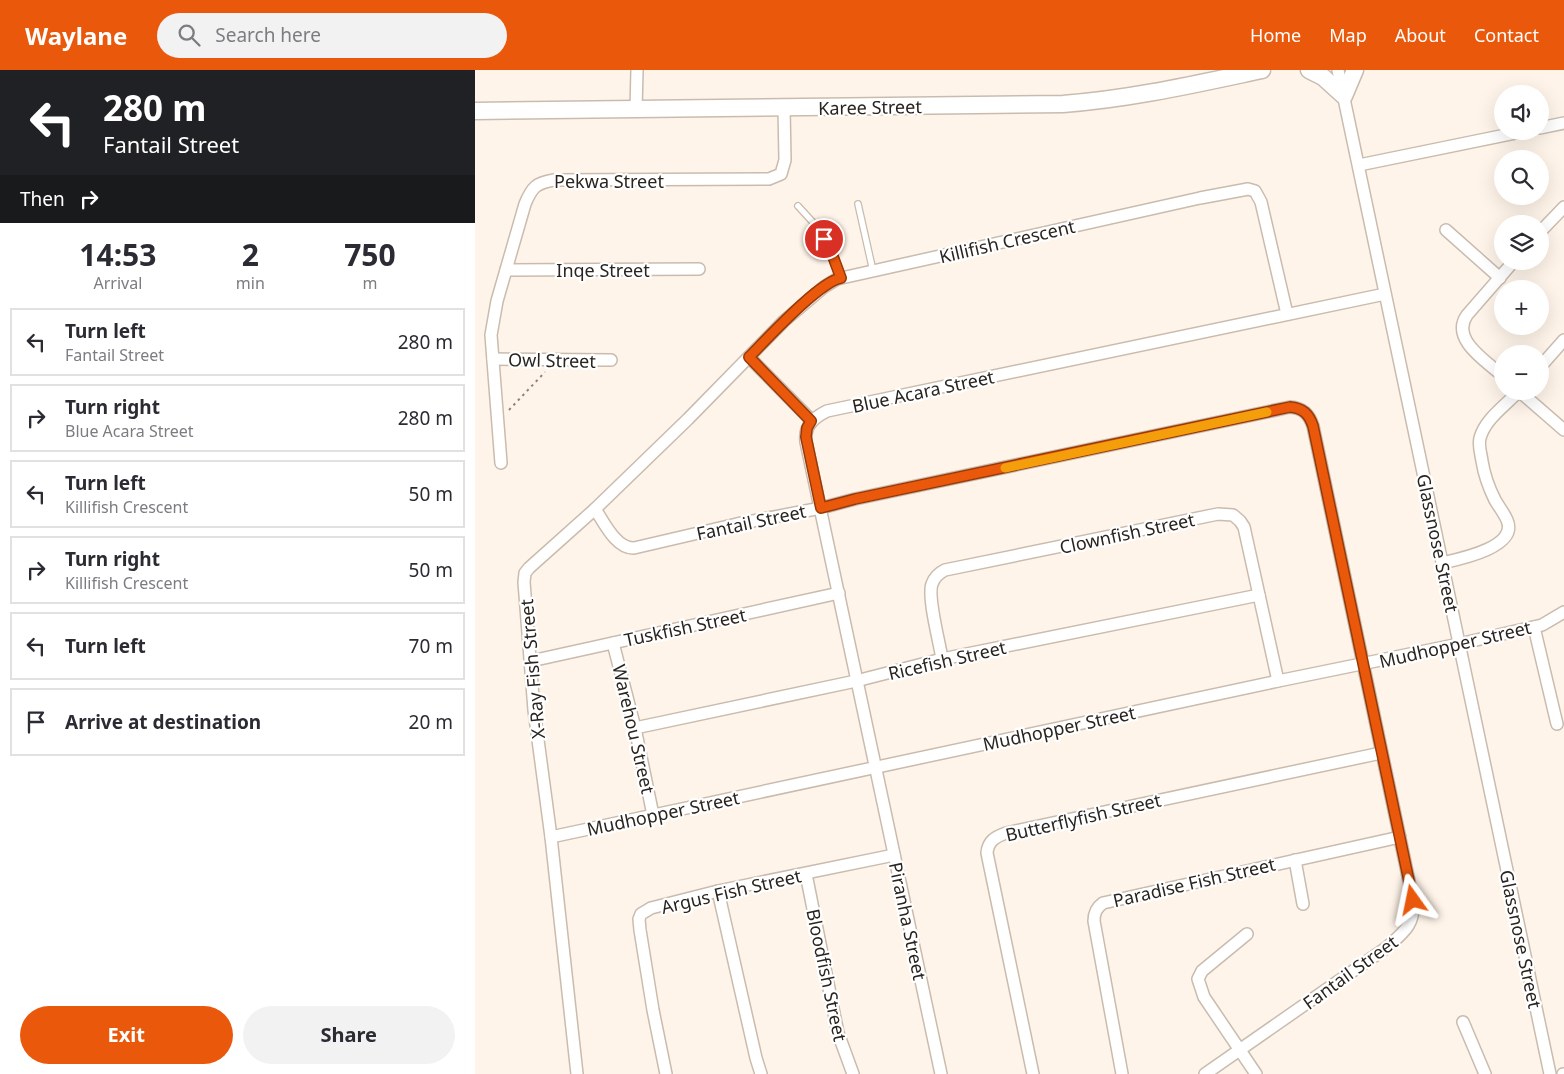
<!DOCTYPE html>
<meta charset="utf-8">
<style>
:root{--surface:#fff;--page:#f2f2f3;--text:#2b2b33;--muted:#7c7c81;--line:#e1e1e2;--accent:#ea580c}
body{margin:0;font-family:"Noto Sans",sans-serif;background:var(--page);color:var(--text);height:100vh;display:flex;flex-direction:column;font-size:19px;white-space:nowrap}
*{box-sizing:border-box;margin:0}
p{font-size:16px;color:var(--muted)}
.icon{flex:none;width:28px;height:28px;fill:none;stroke:currentColor;stroke-width:2;stroke-linecap:round;stroke-linejoin:round}
.map{position:relative;flex:1;overflow:hidden}
.panel{display:flex;flex-direction:column;background:var(--surface);width:475px}
.panel>*{flex:none}
.banner{background:#202124;color:#fff;overflow:hidden}
.buttons{position:absolute;left:1019px;top:15px;display:grid;gap:10px}
.buttons a{display:grid;place-items:center;width:55px;height:55px;border-radius:50%;background:var(--surface);box-shadow:0 5px 20px #0002;font-size:25px}
.pin{position:absolute;display:grid;place-items:center;width:42px;height:42px;color:#fff;margin:-21px;border:2px solid #fff;border-radius:50%;box-shadow:0 1px 5px #0007}
.me{position:absolute;width:55px;margin:-28px;rotate:348deg;stroke-linejoin:round;filter:drop-shadow(0 0 4px #0008)}
.turn{display:flex;align-items:center;gap:18px;height:105px;padding:0 20px;font-size:22px}
.turn .icon{width:65px;height:65px;stroke-width:2.5}
.turn b{display:block;font-size:35px;line-height:42px}
.then{display:flex;align-items:center;height:48px;padding:0 20px;background:#0003;gap:10px;font-size:19px}
.eta{display:flex;justify-content:space-evenly;align-items:center;height:85px;text-align:center}
.eta b{font-size:30px;font-weight:700;line-height:35px}
.cta{display:flex;gap:10px;margin-top:auto;padding:10px 20px}
.cta a{flex:1;height:58px;border-radius:30px;background:var(--accent);color:#fff;font-size:20px;font-weight:700;line-height:58px;text-align:center}
.cta a+a{background:var(--page);color:var(--text)}
ul{padding:0;list-style:none}
li{display:flex;align-items:center;gap:15px;height:68px;margin:0 10px 8px;padding:0 10px;border:2px solid var(--line);border-radius:0px}
li div{flex:1}
li b{display:block;font-size:19px}
li em{font-style:normal}
header{display:flex;align-items:center;gap:30px;box-sizing:border-box;height:70px;padding:0 25px;background:var(--accent);color:#fff}
header strong{font-size:24px}
nav{display:flex;gap:28px;margin-inline-start:auto;font-size:18px}
.search{width:350px;height:45px;background:var(--page);display:flex;align-items:center;gap:12px;box-sizing:border-box;padding:0 18px;border-radius:28px;color:var(--muted);font-size:19px}
main{display:flex;flex:1;min-height:0}
.map>svg:first-child{display:block}
.lines{fill:none;stroke-linecap:round;stroke-linejoin:round}
.lane-casing{stroke:#c9bcaf;stroke-width:8}
.street-casing{stroke:#c9bcaf;stroke-width:14}
.secondary-casing{stroke:#c9bcaf;stroke-width:19}
.path{stroke:#8b837c;stroke-width:2;stroke-dasharray:2.5 4;stroke-linecap:butt}
.lane{stroke:#fff;stroke-width:5.5}
.street{stroke:#fff;stroke-width:11}
.secondary{stroke:#fff;stroke-width:16}
.route-casing{stroke:#983908;stroke-width:12}
.route{stroke:#ea580c;stroke-width:9}
.slow{stroke:#f59e0b;stroke-width:9}
.labels{text-anchor:middle;dominant-baseline:central;stroke-width:4.5;stroke-linejoin:round;paint-order:stroke}
.street-label{font-size:18px;fill:#29241f;stroke:#fff}
</style>
<header>
<strong>Waylane</strong>
<div class="search"><svg class="icon" aria-label="search" viewBox="0 0 24 24"><circle cx="10" cy="10" r="6"/><path d="M15 15l6 6"/></svg>Search here</div>
<nav><a>Home</a><a>Map</a><a>About</a><a>Contact</a></nav>
</header>
<main>
<section class="panel">
<div class="banner">
<div class="turn"><svg class="icon" aria-label="left" viewBox="0 0 24 24"><path d="M17 20v-9H6M10 6l-5 5 5 5"/></svg><div><b>280 m</b>Fantail Street</div></div>
<div class="then">Then<svg class="icon" aria-label="right" viewBox="0 0 24 24"><path d="M7 20v-9h11M14 6l5 5-5 5"/></svg></div>
</div>
<div class="eta">
<div><b>14:53</b><p>Arrival</p></div>
<div><b>2</b><p>min</p></div>
<div><b>750</b><p>m</p></div>
</div>
<ul>
<li><svg class="icon" aria-label="left" viewBox="0 0 24 24"><path d="M17 20v-9H6M10 6l-5 5 5 5"/></svg><div><b>Turn left</b><p>Fantail Street</p></div><em>280 m</em></li>
<li><svg class="icon" aria-label="right" viewBox="0 0 24 24"><path d="M7 20v-9h11M14 6l5 5-5 5"/></svg><div><b>Turn right</b><p>Blue Acara Street</p></div><em>280 m</em></li>
<li><svg class="icon" aria-label="left" viewBox="0 0 24 24"><path d="M17 20v-9H6M10 6l-5 5 5 5"/></svg><div><b>Turn left</b><p>Killifish Crescent</p></div><em>50 m</em></li>
<li><svg class="icon" aria-label="right" viewBox="0 0 24 24"><path d="M7 20v-9h11M14 6l5 5-5 5"/></svg><div><b>Turn right</b><p>Killifish Crescent</p></div><em>50 m</em></li>
<li><svg class="icon" aria-label="left" viewBox="0 0 24 24"><path d="M17 20v-9H6M10 6l-5 5 5 5"/></svg><div><b>Turn left</b></div><em>70 m</em></li>
<li><svg class="icon" aria-label="arrive" viewBox="0 0 24 24"><path d="M6 21V4h12l-3 4 3 4H6"/></svg><div><b>Arrive at destination</b></div><em>20 m</em></li>
</ul>
<div class="cta"><a>Exit</a><a>Share</a></div>
</section>
<div class="map">
<svg width="1089" height="1004" viewBox="0 0 1089 1004">
<rect width="100%" height="100%" fill="#fff4e9"/>
<g class="lines">
<g class="lane-casing">
<g id="lane">
<path d="M383,134L398,201"/>
<path d="M323,136L345,160L366,208"/>
</g>
</g>
<g class="street-casing">
<g id="street">
<path d="M863,0L1075,1004"/>
<path d="M161,40L162,0"/>
<path d="M1065,58L1089,53"/>
<path d="M884,95L1050,61"/>
<path d="M971,160L1025,208"/>
<path d="M1065,162L1089,137"/>
<path d="M31,200L224,199"/>
<path d="M274,287L337,351"/>
<path d="M18,289L136,290"/>
<path d="M1065,297L1089,270"/>
<path d="M1028,306C1011,291 975,269 992,245L1039,191"/>
<path d="M1044,321L1089,360"/>
<path d="M26,393L16,265L22,231L50,134C57,117 61,113 79,110L294,109L306,104L310,90L309,38"/>
<path d="M120,439C129,452 141,479 159,478L262,454L346,438L380,429L815,337C828,338 834,344 838,356L938,830C940,855 929,862 911,878L730,1004"/>
<path d="M967,493C985,489 1044,477 1032,450C1029,443 1024,437 1020,430C1014,418 1009,404 1007,391C1006,384 1003,375 1005,368C1010,349 1031,335 1044,321"/>
<path d="M1059,557L1082,654"/>
<path d="M138,573L160,658L178,745"/>
<path d="M467,589C465,574 452,527 457,514C459,508 464,503 470,500L743,444L758,445L765,451L769,457L803,611"/>
<path d="M56,591L364,523"/>
<path d="M160,658L381,611L467,589L784,525"/>
<path d="M76,767L803,611L984,574L1067,555L1089,542"/>
<path d="M820,790L828,834"/>
<path d="M331,804L363,963L378,1004"/>
<path d="M243,821L281,988L286,1004"/>
<path d="M772,864L727,901L723,909L729,927L781,1004"/>
<path d="M988,952L1010,1004"/>
<path d="M102,1004L76,767L59,640L49,512L50,503L54,498L120,439L213,349L309,251L349,217L362,209L725,128L773,119L780,121L786,132L812,244"/>
<path d="M191,1004L178,940L165,860L164,849L166,844L176,838L243,821L419,785"/>
<path d="M466,1004L331,372C329,356 338,348 352,341L910,224"/>
<path d="M558,1004L512,783C513,771 520,767 531,763L906,683"/>
<path d="M647,1004L619,851C619,843 621,838 628,833L925,767"/>
<path d="M1088,1004H1089"/>
</g>
</g>
<g class="secondary-casing">
<g id="secondary">
<path d="M834,0L848,7L869,26L880,0"/>
<path d="M0,41L588,34C656,29 721,14 787,0"/>
</g>
</g>
<path class="path" d="M34,340L70,302"/>
<use href="#lane" class="lane"/>
<use href="#street" class="street"/>
<use href="#secondary" class="secondary"/>
</g>
<g class="lines">
<g class="route-casing">
<path id="route" d="M349,169L357,184L366,208C344,212 292,269 274,287L336,351L332,358L331,367L346,438L380,429L815,337C828,338 834,344 838,356L938,830"/>
</g>
<use href="#route" class="route"/>
<path class="slow" d="M530,398L792,342"/>
</g>
<g class="labels">
<g class="street-label">
<text transform="translate(395 37) rotate(-1)">Karee Street</text>
<text x="134" y="111">Pekwa Street</text>
<text transform="translate(532 171) rotate(-13)">Killifish Crescent</text>
<text x="128" y="200">Inqe Street</text>
<text transform="translate(77 290) rotate(1)">Owl Street</text>
<text transform="translate(448 321) rotate(-12)">Blue Acara Street</text>
<text transform="translate(276 452) rotate(-12)">Fantail Street</text>
<text transform="translate(652 463) rotate(-12)">Clownfish Street</text>
<text transform="translate(963 473) rotate(78)">Glassnose Street</text>
<text transform="translate(210 557) rotate(-12)">Tuskfish Street</text>
<text transform="translate(980 574) rotate(-13)">Mudhopper Street</text>
<text transform="translate(472 590) rotate(-13)">Ricefish Street</text>
<text transform="translate(57 599) rotate(-95)">X-Ray Fish Street</text>
<text transform="translate(584 658) rotate(-12)">Mudhopper Street</text>
<text transform="translate(159 659) rotate(77)">Warehou Street</text>
<text transform="translate(188 743) rotate(-12)">Mudhopper Street</text>
<text transform="translate(608 747) rotate(-13)">Butterflyfish Street</text>
<text transform="translate(719 812) rotate(-13)">Paradise Fish Street</text>
<text transform="translate(256 821) rotate(-13)">Argus Fish Street</text>
<text transform="translate(433 851) rotate(78)">Piranha Street</text>
<text transform="translate(1046 869) rotate(78)">Glassnose Street</text>
<text transform="translate(875 902) rotate(-36)">Fantail Street</text>
<text transform="translate(352 905) rotate(78)">Bloodfish Street</text>
</g>
</g>
</svg>
<div class="buttons">
<a><svg class="icon" aria-label="sound" viewBox="0 0 24 24"><path d="M4 9h4l5-4v14l-5-4H4zM17 9q2 3 0 6"/></svg></a>
<a><svg class="icon" aria-label="search" viewBox="0 0 24 24"><circle cx="10" cy="10" r="6"/><path d="M15 15l6 6"/></svg></a>
<a><svg class="icon" aria-label="layers" viewBox="0 0 24 24"><path d="M12 4l9 5-9 5-9-5zM3 14l9 5 9-5"/></svg></a>
<a>+</a>
<a>−</a>
</div>
<div class="pin" style="left:349px;top:169px;background:#d93025"><svg class="icon" aria-label="arrive" viewBox="0 0 24 24"><path d="M6 21V4h12l-3 4 3 4H6"/></svg></div>
<svg class="me" style="left:938px;top:830px" viewBox="-20 -20 40 40"><path d="M0-17L14 15 0 8-14 15z" fill="#ea580c" stroke="#fff" stroke-width="4"/></svg>
</div>
</main>
